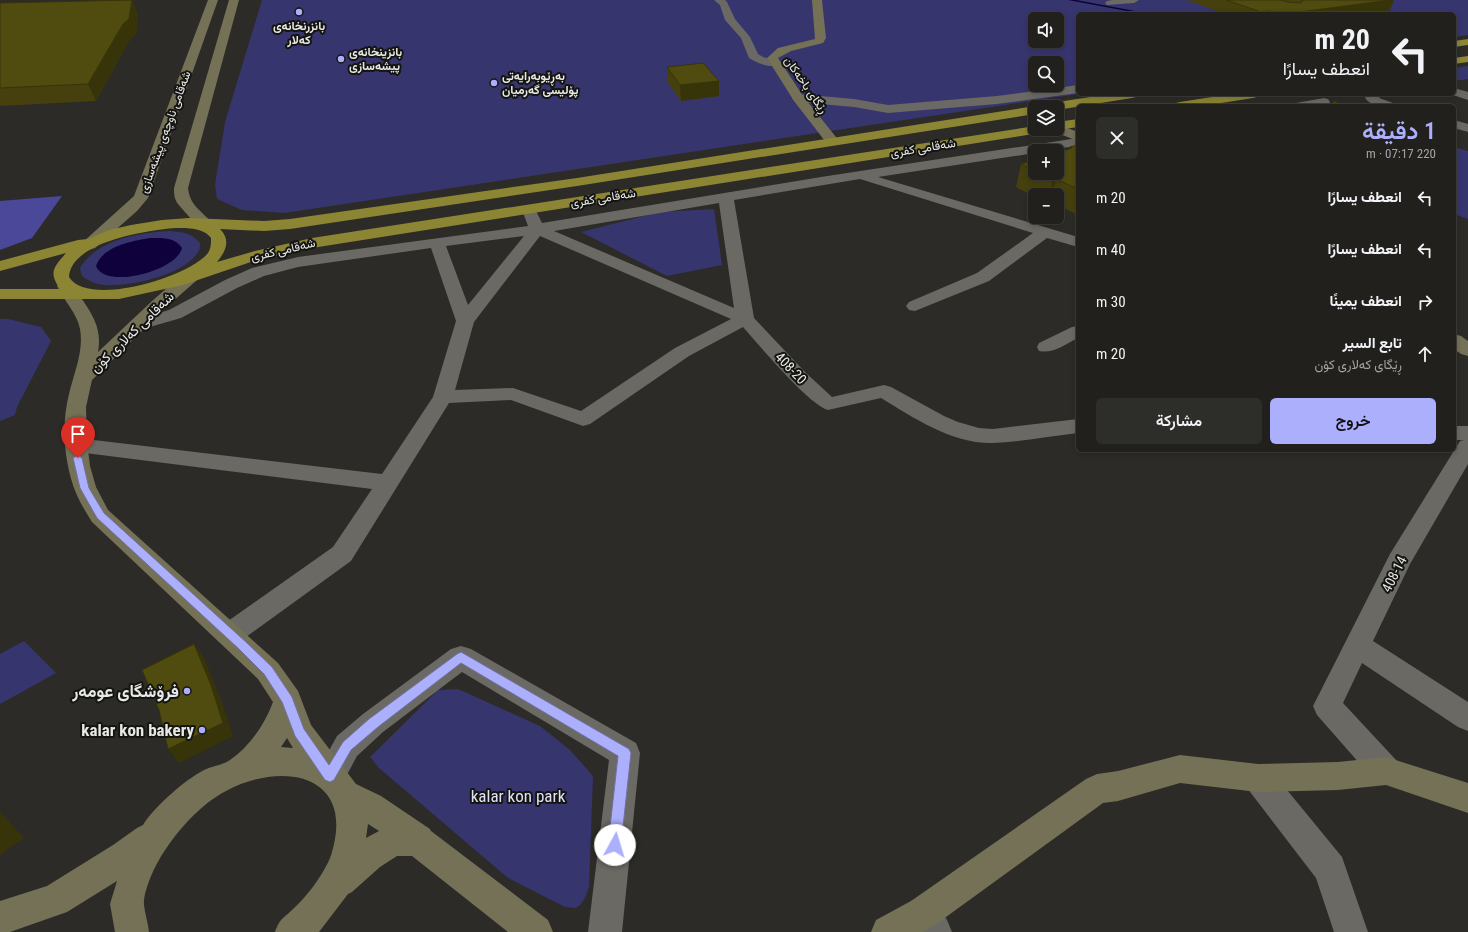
<!DOCTYPE html>
<html lang="ar">
<meta charset="utf-8">
<style>
:root{--surface:#21201d;--page:#2d2d2a;--text:#f1f3f6;--muted:#a2a3a4;--line:#3e3e3b;--accent:#acaffb}
body{margin:0;font-family:"Roboto Condensed",Vazirmatn,sans-serif;background:var(--page);color:var(--text);direction:rtl;height:100vh;display:flex;flex-direction:column;font-size:15px;white-space:nowrap}
*{box-sizing:border-box;margin:0}
p{font-size:13px;color:var(--muted)}
.icon{flex:none;width:22px;height:22px;fill:none;stroke:currentColor;stroke-width:2;stroke-linecap:round;stroke-linejoin:round}
.map{position:relative;flex:1;overflow:hidden;direction:ltr}
.details{position:absolute;left:1076px;top:104px;width:380px;height:348px;display:flex;flex-direction:column;background:var(--surface);border-radius:6px;box-shadow:0 2px 6px #0003,0 0 0 1px var(--line);direction:rtl}
.details>*{flex:none}
.top-card{position:absolute;left:1076px;top:12px;width:380px;height:84px;border-radius:6px;box-shadow:0 2px 6px #0003,0 0 0 1px var(--line);direction:rtl;background:#21201d;color:var(--text);overflow:hidden}
.fabs{position:absolute;left:1028px;top:12px;display:grid;gap:8px}
.fabs a{display:grid;place-items:center;width:36px;height:36px;border-radius:6px;background:var(--surface);box-shadow:0 2px 6px #0003,0 0 0 1px var(--line);font-size:20px}
.pin{position:absolute;display:grid;place-items:center;width:34px;height:34px;color:#fff;margin:-41px -17px;border-radius:50% 50% 50% 0;rotate:-45deg;box-shadow:0 0 4px #0007}
.pin .icon{rotate:45deg}
.me{position:absolute;width:44px;margin:-22px;rotate:6deg;stroke-linejoin:round;filter:drop-shadow(0 0 3px #0008)}
.turn{display:flex;align-items:center;gap:14px;height:84px;padding:0 20px;font-size:18px}
.turn .icon{width:52px;height:52px;stroke-width:2.5}
.turn b{display:block;font-size:28px;line-height:34px}
.round{display:grid;place-items:center;flex:none;width:42px;height:42px;border-radius:6px;background:var(--page)}
.overview{display:flex;align-items:center;justify-content:space-between;height:68px;padding:0 20px}
h1{font-size:24px;font-weight:600;line-height:30px;color:var(--accent)}
.action{display:flex;gap:8px;margin-top:auto;padding:8px 20px}
.action a{flex:1;height:46px;border-radius:6px;background:var(--accent);color:#111;font-size:16px;font-weight:600;line-height:46px;text-align:center}
.action a+a{background:var(--page);color:var(--text)}
ul{padding:0;list-style:none}
li{display:flex;align-items:center;gap:12px;height:52px;padding:0 20px}
li div{flex:1}
li b{display:block;font-size:15px}
li em{font-style:normal}
.map>svg:first-child{display:block}
.green{fill:#37356e;fill-rule:evenodd}
.forest{fill:#4b4799}
.water{fill:#0f013c}
.lines{fill:none;stroke-linecap:round;stroke-linejoin:round}
.stream{fill:#0f013c;fill-rule:evenodd}
.street{fill:#6a6964;fill-rule:evenodd}
.secondary{fill:#747156;fill-rule:evenodd}
.highway{fill:#8c8534;fill-rule:evenodd}
.wall{fill:#45400d}
.shaded-wall{fill:#38340a}
.building{fill:#504b0f;stroke:#38340a}
.route{fill:#acaffb;stroke:#7072a3}
.poi-dot{fill:#acaffb;stroke:#141412;stroke-width:1.5}
.labels{text-anchor:middle;dominant-baseline:central;stroke-width:4;stroke-linejoin:round;paint-order:stroke}
.far-poi-label{font-size:12px;font-weight:bold;fill:#e8e8e5;stroke:#141412;text-anchor:start}
.far-street-label{font-size:12px;fill:#e8e8e5;stroke:#141412}
.street-label{font-size:14px;fill:#e8e8e5;stroke:#141412}
.near-poi-label{font-size:17px;font-weight:bold;fill:#e8e8e5;stroke:#141412;text-anchor:end}
.near-park-label{font-size:17px;fill:#dee0f7;stroke:#141412}
</style>
<div class="map">
<svg width="1468" height="932" viewBox="0 0 1468 932">
<rect width="100%" height="100%" fill="#2c2b27"/>
<g class="green">
<path d="M262,0H1468V35L1454,37V14H1078V94L284,213L242,210L217,199L215,185L225,122ZM1035,19H1057V41H1035ZM1035,63H1057V85H1035Z"/>
<path d="M1468,66V79L1454,81V68Z"/>
<path d="M1454,147L1468,151V219L1454,214Z"/>
<path d="M714,209L722,265L667,276L581,232L660,212Z"/>
<path d="M170,231C182,232 192,233 200,243C200,246 200,250 198,252C185,275 129,287 104,285C95,284 89,281 82,276L80,268C98,239 138,233 170,231Z"/>
<path d="M0,319H8L41,327L51,341L17,407L15,415L0,421Z"/>
<path d="M24,641L56,673L0,704V654Z"/>
<path d="M458,689L540,726L570,750L593,776L589,887L585,898L581,904L576,908L565,907L508,878L379,768L370,757L438,690Z"/>
</g>
<path class="forest" d="M62,196L32,238L0,250V201Z"/>
<path class="water" d="M150,238C162,238 175,237 182,248C177,271 105,290 96,266C103,246 132,241 150,238Z"/>
<g class="lines">
<path class="stream" d="M1068,0H1076L1151,14H1143Z"/>
<g class="street">
<path d="M714,0H725L727,2L735,19L750,37L758,54L763,57L778,61L779,63L778,65C769,68 757,63 749,58L741,38L725,20L720,5Z"/>
<path d="M1112,0H1139L1134,3L1107,5L1105,3L1107,1Z"/>
<path d="M1078,85V93L997,104L888,113L854,107L798,102L794,101L792,98L794,95L798,94L854,99L888,105L997,96Z"/>
<path d="M1454,88L1468,92V100L1450,94H1454Z"/>
<path d="M1088,94H1102L1107,99L1105,102H1097Z"/>
<path d="M1369,94H1384L1379,98L1393,103L1395,106C1384,106 1373,108 1365,98Z"/>
<path d="M1324,98L1328,99L1330,102L1328,105L1294,106L1296,103Z"/>
<path d="M1454,120L1468,124V132L1454,128Z"/>
<path d="M1078,138V146L1035,151V153L878,177L1078,237V247L1047,238L989,281L915,311L909,310L906,306L909,302L977,273L1033,233L860,179L734,200L754,318L805,372L832,397L884,385L891,387L944,416L958,422L979,428L993,429L1078,419V433C1051,436 1021,442 993,443C952,444 914,418 881,398L828,410C809,405 759,345 743,327L689,356L590,424L583,426L511,400L449,403L351,561L239,642L230,645L221,642L217,634L221,626L333,547L372,489L77,452L69,450L66,445L69,440L77,438L382,474L433,397L456,321L431,248L298,267L264,276L237,288L181,318L136,331L130,330L127,326L130,322L169,310L225,280L252,268L298,257L528,226L522,210L524,207L529,206L534,207L542,223L821,177ZM719,203L734,308L554,231ZM524,236L468,305L446,246ZM540,236L731,319L675,348L581,411L513,388L455,390L474,322Z"/>
<path d="M1078,326V338C1066,344 1053,354 1039,351L1037,347L1039,343L1072,327Z"/>
<path d="M1454,426H1468V464L1410,564L1373,641L1468,702V731L1458,727L1362,663L1343,703L1397,761L1401,771L1397,781L1386,785L1375,781L1317,715L1313,706L1390,554L1460,441L1464,440H1454Z"/>
<path d="M461,646L471,649L636,743L640,753L622,932H588L609,760L462,672L383,732L357,756L341,786L330,790L319,786L315,776L337,736L363,714L451,649Z"/>
<path d="M1258,764L1269,768L1342,857L1368,932H1334L1316,878L1247,788L1243,778L1247,768Z"/>
<path d="M923,896L935,901L947,920L952,932H915L906,913L911,901Z"/>
</g>
<g class="secondary">
<path d="M208,0H218L148,198L137,211L95,248L89,250L83,248L81,245L83,242L134,196Z"/>
<path d="M229,0H239L188,188C190,208 205,212 216,228L213,231C210,232 207,233 204,232C201,230 178,205 176,201C174,197 174,192 174,188Z"/>
<path d="M812,0H822L826,38L823,43L791,51L778,58L803,96L840,142L838,145H828L794,101L767,58L778,48L815,39Z"/>
<path d="M1057,124L1078,132V141L1052,131L1051,129H1057Z"/>
<path d="M199,264L205,265L207,269L205,273L163,310L92,380L86,407L87,442L90,466L96,487L108,510L278,663L298,691L311,725L356,784L381,796L430,829L431,831L548,920L553,932H508L412,856H397L380,867L352,892L348,894L319,932H275C280,918 283,919 293,909C307,897 327,870 332,852C355,773 281,761 226,791C199,805 174,834 159,860C153,870 143,893 144,905C145,914 148,923 149,932H115L110,904L117,881L67,912L10,932H0V901L47,886L113,845L137,828L143,825C154,807 186,779 204,770C212,766 223,765 230,760C250,746 265,724 273,702L258,679L92,522C86,512 80,503 76,493C64,463 61,425 69,394C74,373 84,351 80,329C77,313 64,301 57,286L60,282L66,281L72,282C76,288 78,294 82,299C94,317 102,330 98,352L151,302L193,265ZM287,738L293,748L281,747ZM368,824L379,831L366,838Z"/>
<path d="M1454,334L1461,336L1468,341V356L1461,354L1454,349Z"/>
<path d="M1180,755L1258,764L1338,762L1386,757L1468,783V813L1386,785L1338,790L1258,792L1180,783L1118,801L1103,803L935,925L923,932H871L876,920L911,901L1086,779L1097,774L1118,771Z"/>
</g>
<g class="highway">
<path d="M1468,39V45L1454,47V41Z"/>
<path d="M1468,56V62L1454,64V58Z"/>
<path d="M1110,94H1138L1136,97L1132,98L1057,110V107H1045L1047,104L1051,103Z"/>
<path d="M1231,94H1259L1257,97L1253,98L1202,106H1174L1176,103L1180,102Z"/>
<path d="M1035,106L1038,107H1035V114L577,186L290,229L264,231L220,229C231,240 226,251 217,262L255,251L312,238L1035,126V129H1046L1045,132L1040,133L312,248L257,260L183,285L119,299H0V289H60C48,272 54,267 66,253L0,271V261L78,240L88,239L109,230L131,225L162,220L189,218L264,221L290,219L577,178ZM176,228C188,228 204,228 211,238C211,244 211,248 208,253C189,277 88,308 69,277C71,241 149,230 176,228Z"/>
<path d="M1078,119V127L1057,130L1054,129H1057V122Z"/>
</g>
</g>
<g class="wall">
<path d="M132,0L138,15L136,34L130,39L96,101L0,106V3Z"/>
<path d="M1187,0H1390L1389,12L1376,14H1225Z"/>
<path d="M667,67L719,96L681,101L668,83Z"/>
<path d="M1078,145V215L1057,205V195H1035V197L1016,187L1021,164L1035,160V173H1057L1070,147Z"/>
</g>
<g class="shaded-wall">
<path d="M132,0L138,15L136,34L130,39L96,101L88,84Z"/>
<path d="M1390,0H1394L1389,12L1376,14H1285Z"/>
<path d="M1269,11L1268,14H1260L1261,12Z"/>
<path d="M719,81V96L681,101L680,85Z"/>
<path d="M1056,179L1052,195H1049L1053,180Z"/>
<path d="M194,644L204,658L221,699L233,736L179,763L168,749Z"/>
<path d="M0,812L24,838L0,855Z"/>
</g>
<g class="building">
<path d="M132,0L129,19L123,24L88,84L0,88V3Z"/>
<path d="M1226,0H1280L1287,2L1301,3L1303,1L1302,0H1390L1285,14H1276L1269,11L1261,12Z"/>
<path d="M703,63L719,81L680,85L667,67Z"/>
<path d="M1334,101L1346,106H1331Z"/>
<path d="M1078,145V189L1056,179L1053,180L1039,173H1057V153L1072,148L1070,147Z"/>
<path d="M1035,160V171L1021,164Z"/>
<path d="M194,644L211,685L223,723L168,749L159,710L142,670Z"/>
</g>
<path class="route" d="M78,455L82,458L89,488L104,513L247,643L272,667L292,697L304,729L329,765L343,742L369,719L457,654L461,652L629,749L631,753L621,845L620,850L615,852L610,850L608,845L618,756L461,663L378,727L351,750L334,780L330,782L325,780L295,736L282,702L264,674L239,649L97,518L80,488L73,458Z"/>
<g class="poi-dot">
<circle cx="299" cy="12" r="4"/>
<circle cx="341" cy="59" r="4"/>
<circle cx="494" cy="83" r="4"/>
<circle cx="187" cy="691" r="4"/>
<circle cx="202" cy="730" r="4"/>
</g>
<g class="labels">
<g class="far-poi-label">
<text x="299" y="26" text-anchor="middle">بانزرنخانەی<tspan x="299" dy="14">کەلار</tspan></text>
<text x="349" y="52">بانزینخانەی<tspan x="349" dy="14">پیشەسازی</tspan></text>
<text x="502" y="76">بەڕێوبەرایەتی<tspan x="502" dy="14">پۆلیسی گەرمیان</tspan></text>
</g>
<g class="far-street-label">
<text transform="translate(806 85) rotate(55)">ڕێگای باخەکان</text>
<text transform="translate(165 132) rotate(-70)">شەقامی ناوچەی پیشەسازی</text>
<text transform="translate(923 148) rotate(-9)">شەقامی کفری</text>
<text transform="translate(603 198) rotate(-9)">شەقامی کفری</text>
<text transform="translate(283 250) rotate(-13)">شەقامی کفری</text>
</g>
<g class="street-label">
<text transform="translate(132 332) rotate(-44)">شەقامی کەلاری کۆن</text>
<text transform="translate(791 368) rotate(46)">408-20</text>
<text transform="translate(1394 574) rotate(-63)">408-14</text>
</g>
<g class="near-poi-label">
<text x="179" y="691">فرۆشگای عومەر</text>
<text x="194" y="730">kalar kon bakery</text>
</g>
<g class="near-park-label">
<text x="518" y="796">kalar kon park</text>
</g>
</g>
</svg>
<div class="fabs">
<a><svg class="icon" aria-label="sound" viewBox="0 0 24 24"><path d="M4 9h4l5-4v14l-5-4H4zM17 9q2 3 0 6"/></svg></a>
<a><svg class="icon" aria-label="search" viewBox="0 0 24 24"><circle cx="10" cy="10" r="6"/><path d="M15 15l6 6"/></svg></a>
<a><svg class="icon" aria-label="layers" viewBox="0 0 24 24"><path d="M12 4l9 5-9 5-9-5zM3 14l9 5 9-5"/></svg></a>
<a>+</a>
<a>−</a>
</div>
<div class="pin" style="left:78px;top:458px;background:#d93025"><svg class="icon" aria-label="arrive" viewBox="0 0 24 24"><path d="M6 21V4h12l-3 4 3 4H6"/></svg></div>
<svg class="me" style="left:615px;top:845px" viewBox="-20 -20 40 40"><circle r="19" fill="#fff"/><path d="M0-13L10 11 0 6-10 11z" fill="#acaffb"/></svg>
<div class="top-card">
<div class="turn"><svg class="icon" aria-label="left" viewBox="0 0 24 24"><path d="M17 20v-9H6M10 6l-5 5 5 5"/></svg><div><b>20 m</b>انعطف يسارًا</div></div>
</div>
<section class="details">
<div class="overview"><div><h1>1 دقيقة</h1><p>220 m · 07:17</p></div><a class="round"><svg class="icon" aria-label="close" viewBox="0 0 24 24"><path d="M6 6l12 12M18 6L6 18"/></svg></a></div>
<ul>
<li><svg class="icon" aria-label="left" viewBox="0 0 24 24"><path d="M17 20v-9H6M10 6l-5 5 5 5"/></svg><div><b>انعطف يسارًا</b></div><em>20 m</em></li>
<li><svg class="icon" aria-label="left" viewBox="0 0 24 24"><path d="M17 20v-9H6M10 6l-5 5 5 5"/></svg><div><b>انعطف يسارًا</b></div><em>40 m</em></li>
<li><svg class="icon" aria-label="right" viewBox="0 0 24 24"><path d="M7 20v-9h11M14 6l5 5-5 5"/></svg><div><b>انعطف يمينًا</b></div><em>30 m</em></li>
<li><svg class="icon" aria-label="ahead" viewBox="0 0 24 24"><path d="M12 20V5M6 11l6-6 6 6"/></svg><div><b>تابع السير</b><p>ڕێگای کەلاری کۆن</p></div><em>20 m</em></li>
</ul>
<div class="action"><a>خروج</a><a>مشاركة</a></div>
</section>
</div>
